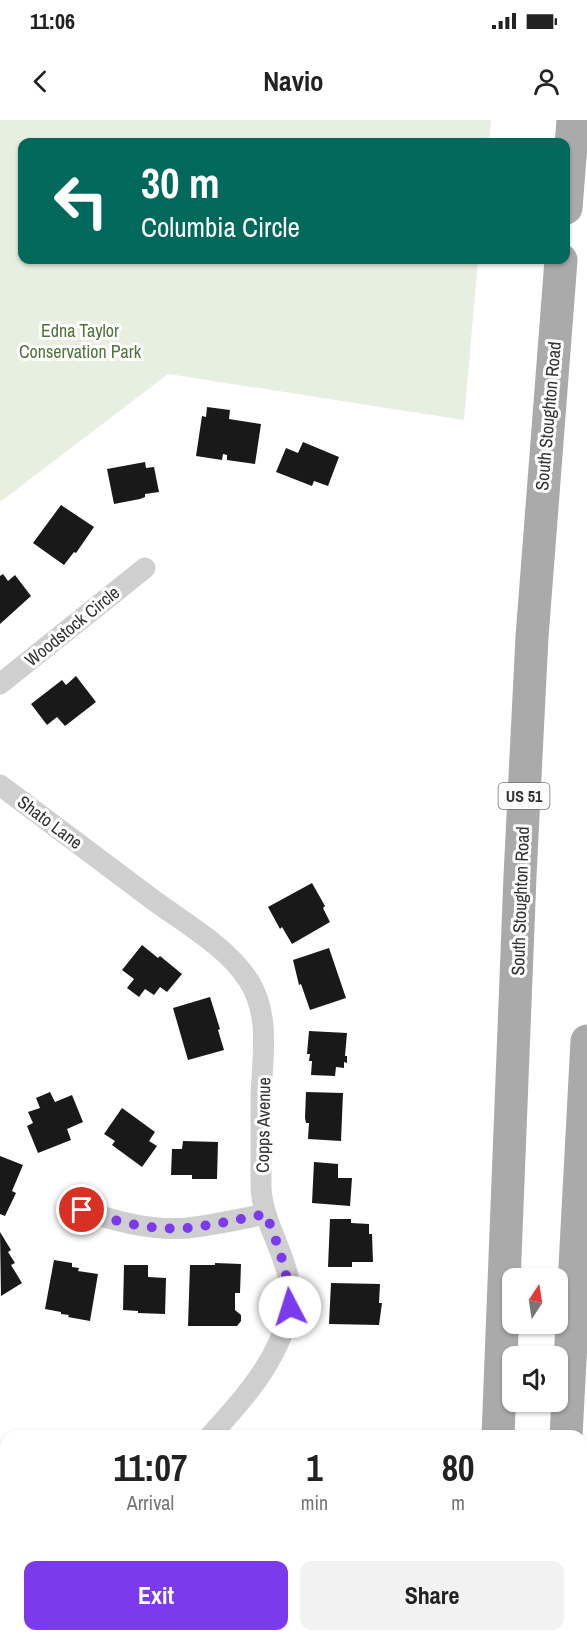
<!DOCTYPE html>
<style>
:root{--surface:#fff;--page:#f2f2f2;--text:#222;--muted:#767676;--accent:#7c3aed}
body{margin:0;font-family:"Archivo Narrow",sans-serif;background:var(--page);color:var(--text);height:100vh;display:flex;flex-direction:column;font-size:22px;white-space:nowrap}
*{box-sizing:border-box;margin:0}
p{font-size:20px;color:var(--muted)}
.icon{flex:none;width:33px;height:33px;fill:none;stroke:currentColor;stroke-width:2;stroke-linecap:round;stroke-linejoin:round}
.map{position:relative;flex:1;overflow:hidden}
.sheet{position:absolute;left:0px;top:1310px;width:588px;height:212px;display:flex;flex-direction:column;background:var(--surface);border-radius:18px 18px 0 0;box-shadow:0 2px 4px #0004}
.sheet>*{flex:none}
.banner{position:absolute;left:18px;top:18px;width:552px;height:126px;border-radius:12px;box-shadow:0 2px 4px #0004;background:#00695c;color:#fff;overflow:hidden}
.needle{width:39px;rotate:12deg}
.controls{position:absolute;left:502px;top:1148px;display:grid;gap:12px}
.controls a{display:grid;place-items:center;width:66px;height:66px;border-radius:12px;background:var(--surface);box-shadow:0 2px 4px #0004;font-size:30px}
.pin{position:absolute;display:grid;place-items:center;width:51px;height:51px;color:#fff;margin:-26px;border:3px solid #fff;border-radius:50%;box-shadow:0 2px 6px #0007}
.me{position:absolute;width:66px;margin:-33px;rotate:355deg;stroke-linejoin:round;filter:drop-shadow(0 0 4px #0008)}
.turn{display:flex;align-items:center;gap:21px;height:126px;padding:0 24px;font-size:27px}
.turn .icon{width:78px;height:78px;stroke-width:2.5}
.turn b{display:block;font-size:42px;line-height:51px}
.eta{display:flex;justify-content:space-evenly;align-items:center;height:102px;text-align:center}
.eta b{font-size:36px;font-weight:800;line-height:42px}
.action{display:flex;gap:12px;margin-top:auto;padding:12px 24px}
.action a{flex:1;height:69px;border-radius:12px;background:var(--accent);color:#fff;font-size:24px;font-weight:800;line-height:69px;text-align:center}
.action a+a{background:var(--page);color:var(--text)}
.status{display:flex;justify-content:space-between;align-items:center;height:42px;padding:0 30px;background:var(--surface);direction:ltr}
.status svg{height:16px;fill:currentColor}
header{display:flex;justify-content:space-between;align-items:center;height:78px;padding:0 24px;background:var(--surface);font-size:27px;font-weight:800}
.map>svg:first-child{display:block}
.green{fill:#e7efe0}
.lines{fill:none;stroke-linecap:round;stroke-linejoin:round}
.stream{stroke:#cbdef0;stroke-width:7}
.building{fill:#191919}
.lane{stroke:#cfcfcf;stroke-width:10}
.street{stroke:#cfcfcf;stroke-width:21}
.primary{stroke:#aaa;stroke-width:33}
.route{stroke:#7c3aed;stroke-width:10;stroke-dasharray:0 18}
.labels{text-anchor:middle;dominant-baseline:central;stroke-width:6;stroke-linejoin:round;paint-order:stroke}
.shield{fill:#fff;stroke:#707070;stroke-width:1.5}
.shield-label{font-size:16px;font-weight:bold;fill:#323232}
.park-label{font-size:18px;fill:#50723a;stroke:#fff}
.street-label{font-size:18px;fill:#323232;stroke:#fff}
</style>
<div class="status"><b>11:06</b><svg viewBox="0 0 49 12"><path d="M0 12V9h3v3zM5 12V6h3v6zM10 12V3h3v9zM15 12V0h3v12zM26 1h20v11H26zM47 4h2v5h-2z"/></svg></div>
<header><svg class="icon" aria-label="back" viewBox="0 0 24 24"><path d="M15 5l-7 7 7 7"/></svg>Navio<svg class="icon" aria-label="person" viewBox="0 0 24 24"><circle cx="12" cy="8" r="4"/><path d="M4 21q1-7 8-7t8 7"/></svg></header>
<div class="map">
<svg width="587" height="1520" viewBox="0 0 587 1520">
<rect width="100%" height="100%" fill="#fff"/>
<path class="green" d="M0,0H491L489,22H22V140H478L464,300L168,254L0,382Z"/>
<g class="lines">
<path class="stream" d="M0,1378L6,1381"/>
</g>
<g class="building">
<path d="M207,287L230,290L229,299L261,304L255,344L227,340V335L223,334L222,340L196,336L202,296L206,297Z"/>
<path d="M303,322L339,337L328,366L314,361L312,366L276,352L286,328L298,333Z"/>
<path d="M145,342L146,348L154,347L159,372L145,374V377L140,379L114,384L107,349Z"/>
<path d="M61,385L94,407L76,433L74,432L64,445L33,423Z"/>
<path d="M3,454L8,461L15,455L31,476L0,504V456Z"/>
<path d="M76,556L96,582L65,606L57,597L47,605L31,584L62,560L66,565Z"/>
<path d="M312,763L325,786L323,788L330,802L292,824L282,807L280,809L268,787Z"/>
<path d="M142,825L158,838L160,836L182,854L167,872L160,867L154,875L145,869L139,877L127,868L134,859L122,850Z"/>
<path d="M329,828L346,878L310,890L301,864L299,865L293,840Z"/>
<path d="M210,877L220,909L218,910L224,930L188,940L173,888Z"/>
<path d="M309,911L347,913L345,936H347V943L344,942V948L336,947L335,956L311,955L312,941H309L310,934H307Z"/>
<path d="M50,972L55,982L72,975L83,1002L67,1009L71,1020L38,1033L27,1006L33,1003L28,992L40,988L36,978Z"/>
<path d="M306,972L343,973L341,1021L308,1019L309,1003H306L305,998Z"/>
<path d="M122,988L155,1012L149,1021L157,1026L142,1047L112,1025L115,1021L104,1014Z"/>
<path d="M183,1021L218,1022L217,1059H192V1055H171L172,1029H182Z"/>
<path d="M0,1036L23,1045L12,1071L16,1073L5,1096L0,1094Z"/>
<path d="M314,1042L338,1044V1058H352L350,1086L312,1083Z"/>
<path d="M330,1099H351V1103L369,1104V1114H372L373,1142H352V1147H328Z"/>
<path d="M0,1112L11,1130L8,1132L15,1143L11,1145L22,1163L1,1176Z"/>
<path d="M54,1140L72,1143V1147L79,1148L78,1151L98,1154L90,1201L68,1197L69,1195L61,1194V1192L45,1189Z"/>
<path d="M215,1143L241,1144L240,1173H235V1190L241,1195V1201L237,1206H188L190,1145H215Z"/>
<path d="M124,1145H148V1157L166,1158L165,1194L138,1193V1191L123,1190Z"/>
<path d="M331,1163L380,1164L379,1183H382L379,1205L329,1204Z"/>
<path d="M0,1413L6,1416V1452L0,1450Z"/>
<path d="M0,1489L6,1492V1515H35L33,1520H0Z"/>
<path d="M195,1515H239L254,1519L194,1520Z"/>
</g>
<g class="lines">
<path class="lane" d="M304,1515L322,1520"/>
<g class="street">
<path d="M0,564L145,448"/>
<path d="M0,665C52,704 104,743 156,782C188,805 228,828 249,861C271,896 262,939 261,977C261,1007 261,1038 261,1068C263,1110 298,1147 289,1191C279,1240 243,1280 210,1316"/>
<path d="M83,1090C116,1102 152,1111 188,1108C214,1105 240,1099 266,1094"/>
<path d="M119,1520L121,1515"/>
</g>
<g class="primary">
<path d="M566,88L573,0"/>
<path d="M498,1316L520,756L532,517L561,140"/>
<path d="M566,1316L587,921"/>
<path d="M489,1520V1515"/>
<path d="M555,1520L556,1515"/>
</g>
</g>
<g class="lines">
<path class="route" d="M82,1090C116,1102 152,1111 188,1108C214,1105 240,1099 266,1094C278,1125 289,1154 290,1187"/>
</g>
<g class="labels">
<rect class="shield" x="498.5" y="663" width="51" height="26" rx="4.5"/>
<g class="shield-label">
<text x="524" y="676">US 51</text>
</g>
<g class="park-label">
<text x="80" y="210">Edna Taylor<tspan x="80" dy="21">Conservation Park</tspan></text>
</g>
<g class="street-label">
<text transform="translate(548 296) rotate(-85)">South Stoughton Road</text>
<text transform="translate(72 506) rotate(-39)">Woodstock Circle</text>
<text transform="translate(50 702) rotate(37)">Shato Lane</text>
<text transform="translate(520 781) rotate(-88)">South Stoughton Road</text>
<text transform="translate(263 1005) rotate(-89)">Copps Avenue</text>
</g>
</g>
</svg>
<div class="controls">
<a><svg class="needle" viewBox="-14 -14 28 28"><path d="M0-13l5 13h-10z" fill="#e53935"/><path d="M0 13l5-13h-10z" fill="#767676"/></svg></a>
<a><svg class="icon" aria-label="sound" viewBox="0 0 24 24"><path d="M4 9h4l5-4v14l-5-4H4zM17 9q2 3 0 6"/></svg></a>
</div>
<div class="pin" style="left:82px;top:1090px;background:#d93025"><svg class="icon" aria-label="arrive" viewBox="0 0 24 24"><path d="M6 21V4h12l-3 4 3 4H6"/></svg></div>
<svg class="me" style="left:290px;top:1187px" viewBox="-20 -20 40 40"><circle r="19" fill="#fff"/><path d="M0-13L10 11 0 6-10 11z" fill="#7c3aed"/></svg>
<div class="banner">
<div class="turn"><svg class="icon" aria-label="left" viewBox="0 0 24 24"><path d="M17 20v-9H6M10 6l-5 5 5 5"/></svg><div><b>30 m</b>Columbia Circle</div></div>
</div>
<section class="sheet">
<div class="eta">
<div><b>11:07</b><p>Arrival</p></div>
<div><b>1</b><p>min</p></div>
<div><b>80</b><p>m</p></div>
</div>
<div class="action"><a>Exit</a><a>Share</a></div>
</section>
</div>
